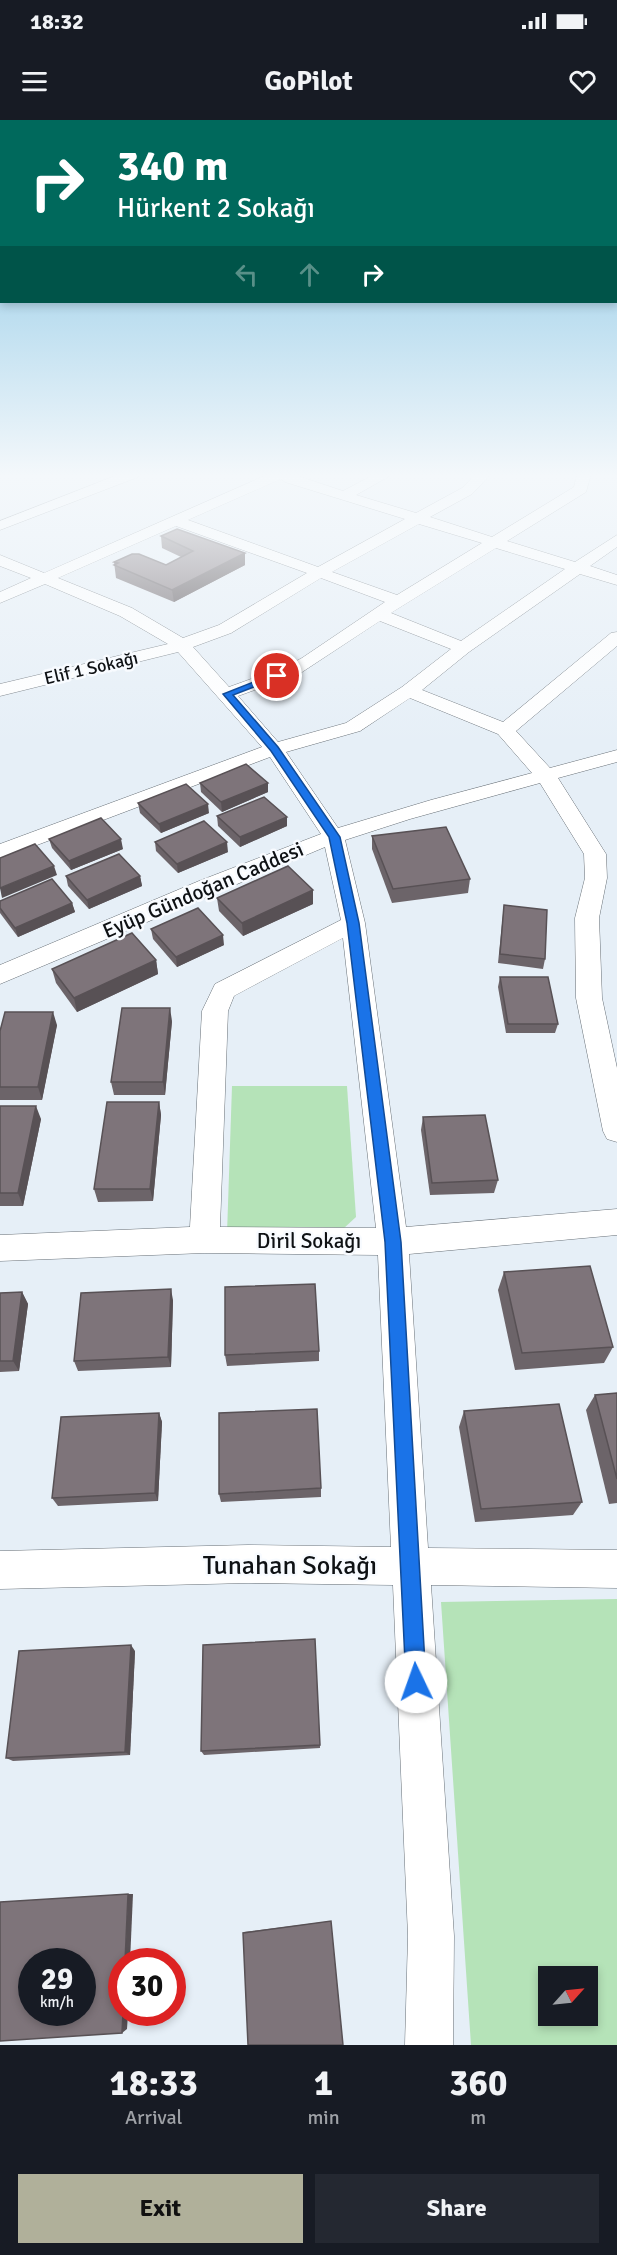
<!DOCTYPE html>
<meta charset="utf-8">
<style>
:root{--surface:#171b24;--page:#242831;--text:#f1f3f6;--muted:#9ea1a6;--accent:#b0b09a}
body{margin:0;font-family:Signika,sans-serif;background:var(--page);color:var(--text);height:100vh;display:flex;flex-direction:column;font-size:22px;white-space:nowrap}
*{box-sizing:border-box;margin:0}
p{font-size:20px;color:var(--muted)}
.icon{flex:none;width:33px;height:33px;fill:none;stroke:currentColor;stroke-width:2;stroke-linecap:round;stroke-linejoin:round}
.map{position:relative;height:1925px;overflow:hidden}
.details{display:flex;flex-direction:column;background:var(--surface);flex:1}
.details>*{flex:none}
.banner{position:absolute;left:0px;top:0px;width:618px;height:183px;box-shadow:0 3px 9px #0003;background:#00695c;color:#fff;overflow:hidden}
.needle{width:39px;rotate:63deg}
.controls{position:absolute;left:538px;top:1846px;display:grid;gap:12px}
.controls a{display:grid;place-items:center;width:60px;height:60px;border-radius:0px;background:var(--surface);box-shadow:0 3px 9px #0003;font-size:30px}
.speed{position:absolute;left:18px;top:1828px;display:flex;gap:12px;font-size:30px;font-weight:700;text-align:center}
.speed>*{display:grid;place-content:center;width:78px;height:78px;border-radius:50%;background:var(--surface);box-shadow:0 3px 9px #0003;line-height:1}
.speed small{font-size:15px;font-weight:400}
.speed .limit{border:9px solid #d22;background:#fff;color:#111}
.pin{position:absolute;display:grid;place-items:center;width:51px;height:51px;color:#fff;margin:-26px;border:3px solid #fff;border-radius:50%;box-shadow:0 2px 6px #0007}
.me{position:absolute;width:66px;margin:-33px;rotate:357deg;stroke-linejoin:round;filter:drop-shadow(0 0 4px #0008)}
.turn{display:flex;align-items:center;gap:21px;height:126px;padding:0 18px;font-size:27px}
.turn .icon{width:78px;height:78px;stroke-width:2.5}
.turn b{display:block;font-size:42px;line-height:51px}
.lanes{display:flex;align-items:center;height:57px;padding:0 18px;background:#0003;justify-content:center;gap:30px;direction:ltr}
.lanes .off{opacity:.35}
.eta{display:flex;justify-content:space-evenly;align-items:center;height:102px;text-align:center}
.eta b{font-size:36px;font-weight:700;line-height:42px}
.action{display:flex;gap:12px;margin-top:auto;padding:12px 18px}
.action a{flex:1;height:69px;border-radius:0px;background:var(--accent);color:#111;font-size:24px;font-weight:700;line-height:69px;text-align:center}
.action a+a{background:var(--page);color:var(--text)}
.status{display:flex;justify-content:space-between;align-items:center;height:42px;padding:0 30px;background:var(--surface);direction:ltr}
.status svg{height:16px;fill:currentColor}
header{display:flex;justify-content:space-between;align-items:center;height:78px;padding:0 18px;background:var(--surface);font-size:27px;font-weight:700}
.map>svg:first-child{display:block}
.green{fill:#b5e3b8;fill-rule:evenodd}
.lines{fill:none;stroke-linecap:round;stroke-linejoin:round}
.street-casing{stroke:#697178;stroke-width:1}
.street{fill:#fff;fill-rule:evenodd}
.wall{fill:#6c6469}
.shaded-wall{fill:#585155}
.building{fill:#7e747a;stroke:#585155;stroke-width:1.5;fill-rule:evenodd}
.route{fill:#1a73e8;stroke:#114b97;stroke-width:1.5}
.labels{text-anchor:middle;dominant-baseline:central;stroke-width:5;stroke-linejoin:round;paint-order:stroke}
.far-street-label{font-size:18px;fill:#0e1114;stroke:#f8fbff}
.street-label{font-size:21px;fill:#0e1114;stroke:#f8fbff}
.near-street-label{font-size:26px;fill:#0e1114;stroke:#f8fbff}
</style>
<div class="status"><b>18:32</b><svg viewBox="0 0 49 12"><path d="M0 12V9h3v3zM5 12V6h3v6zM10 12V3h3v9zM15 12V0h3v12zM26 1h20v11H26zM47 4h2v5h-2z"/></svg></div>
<header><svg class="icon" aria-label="menu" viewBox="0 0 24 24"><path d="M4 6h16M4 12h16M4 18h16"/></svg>GoPilot<svg class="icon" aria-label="heart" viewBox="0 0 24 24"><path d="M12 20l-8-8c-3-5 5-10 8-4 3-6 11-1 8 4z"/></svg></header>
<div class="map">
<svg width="617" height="1925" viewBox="0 0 617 1925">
<rect width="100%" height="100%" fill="#e6eff7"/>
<g class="green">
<path d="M232,966H347L356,1097L343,1109L227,1114Z"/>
<path d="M617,1479V1925H471L441,1482ZM549,1857H588V1896H549Z"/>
</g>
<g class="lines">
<g class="street-casing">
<g id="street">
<path d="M120,354H140L138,357L0,410V401Z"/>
<path d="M269,354H292L343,371L375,354H393L356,375L416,393L462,368L476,354H491L472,374L430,397L492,417L574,367L577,354H591L586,372L507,421L575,442L617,415V427L590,446L617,455V465L580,454L469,532L422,570L503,602L611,513L617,512V526L516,611L550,648L617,630V642L558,658L606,734L607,758L599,798L602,878L617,948V1022L607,1019L603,1011L576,878L575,798L585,758L584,734L540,663L410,699L345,720L365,803L406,1107L617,1089V1115L409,1134L428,1428L617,1430V1468L431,1465L454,1816L453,1925H405L408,1816L393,1465L248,1463L0,1469V1431L248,1425L391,1427L378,1135L204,1133L0,1141V1115L190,1107L202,891L215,864L341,800L325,727L0,864V845L199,761L321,714L270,637L0,739V724L262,627L178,532L0,576V564L168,524L120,496L45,464L0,483V472L31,458L0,446V435L44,453ZM281,359L285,362L405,399L318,447L188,400ZM419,404L482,423L397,475L332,452ZM176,406L307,453L219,505L183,518L132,488L58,458ZM496,428L565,449L461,521L391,493ZM321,458L385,482L302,538L287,546L229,567L193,527L231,513ZM380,501L451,529L402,567L346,603L278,622L238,576L299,554ZM410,578L498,614L532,653L431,680L338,708L286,632L360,611ZM343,818L376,1108L220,1107L228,891L234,876Z"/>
</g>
</g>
<use href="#street" class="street"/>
</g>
<g class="wall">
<path d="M161,416L245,445L174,482L116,458L114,442L166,445L181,437L162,428Z"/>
<path d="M200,663H268V672L222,692L201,672Z"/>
<path d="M138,683L209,693L161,713L140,693Z"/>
<path d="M217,696L287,706L240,727L218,706Z"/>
<path d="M372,716L470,759L468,773L392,783L372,729Z"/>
<path d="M49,719L123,729L71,750L52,728Z"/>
<path d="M155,722L228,732L178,753L156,731Z"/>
<path d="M66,756H140L142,766L89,789L68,766Z"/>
<path d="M217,778L313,784L243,816L219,791Z"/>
<path d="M0,781L72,783L75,792L18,817L0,793Z"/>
<path d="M504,785L545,839L543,849L498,843L503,794Z"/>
<path d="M151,809L224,825L177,847L153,819Z"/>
<path d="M156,840L158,854L77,892L56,863L52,849Z"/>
<path d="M500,857L558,904L555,913H506L498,867Z"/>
<path d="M172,901L165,975H114L111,962Z"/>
<path d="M57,905L42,980H0V911Z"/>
<path d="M159,982L161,995L153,1081L98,1082L94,1069Z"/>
<path d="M0,986L41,999L23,1086H0Z"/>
<path d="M423,997L498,1060L494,1073L430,1075L421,1010Z"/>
<path d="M504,1152L613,1227L604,1243L515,1250L498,1170Z"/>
<path d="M22,1172L28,1184L19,1251L0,1252V1173Z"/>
<path d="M173,1180L171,1247L78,1251L74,1241Z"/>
<path d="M319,1231V1241L227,1246L225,1235Z"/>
<path d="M617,1273V1383L609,1384L586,1290L595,1275Z"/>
<path d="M464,1291L582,1382L573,1395L475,1402L459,1307Z"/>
<path d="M159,1293L162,1302L158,1381L58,1386L52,1378Z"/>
<path d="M321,1368V1377L221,1382L219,1374Z"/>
<path d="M135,1531L130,1635L13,1641L6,1638Z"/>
<path d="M320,1625V1628L204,1635L201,1631Z"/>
<path d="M331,1801L243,1813L244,1812Z"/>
</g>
<g class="shaded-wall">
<path d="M245,433V445L174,482L172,470Z"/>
<path d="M268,663V672L222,692L221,682Z"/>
<path d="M208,684L209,693L161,713L159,704Z"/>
<path d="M287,697V706L240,727V717Z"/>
<path d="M121,719L123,729L71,750L69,741Z"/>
<path d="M227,722L228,732L178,753L177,744Z"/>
<path d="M54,746L57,755L2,778L0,768Z"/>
<path d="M140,756L142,766L89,789L87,780Z"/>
<path d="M313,770V784L243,816L242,803Z"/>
<path d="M72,783L75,792L18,817L15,808Z"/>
<path d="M223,815L224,825L177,847L176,837Z"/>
<path d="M156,840L158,854L77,892L74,878Z"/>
<path d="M170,888L172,901L165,975L163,962Z"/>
<path d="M53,892L57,905L42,980L38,967Z"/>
<path d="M159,982L161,995L153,1081L150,1069Z"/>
<path d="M36,986L41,999L23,1086L18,1073Z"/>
<path d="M171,1169L173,1180L171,1247L168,1237Z"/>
<path d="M22,1172L28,1184L19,1251L13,1241Z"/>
<path d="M159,1293L162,1302L158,1381L155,1373Z"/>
<path d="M131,1525L135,1531L130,1635L125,1632Z"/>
<path d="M128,1774H133L130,1842H125Z"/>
<path d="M123,1893H128L127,1909L122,1913Z"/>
</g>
<g class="building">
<path d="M177,409L245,433L172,470L114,445L118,443L114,442L132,434H139L166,445L193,431L161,416Z"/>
<path d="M246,644L268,663L221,682L200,663Z"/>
<path d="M186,664L208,684L159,704L138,683Z"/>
<path d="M264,677L287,697L240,717L217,696Z"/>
<path d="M101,698L121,719L69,741L49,719Z"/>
<path d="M204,701L227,722L177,744L155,722Z"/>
<path d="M446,707L470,759L393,769L372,716Z"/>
<path d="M35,724L54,746L0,768V738Z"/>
<path d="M119,734L140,756L87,780L66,756Z"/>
<path d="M288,746L313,770L242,803L217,778Z"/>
<path d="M52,759L72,783L15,808L0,788V781Z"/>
<path d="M504,785L547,790L545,839L500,834Z"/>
<path d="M198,788L223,815L176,837L151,809Z"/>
<path d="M132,813L156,840L74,878L52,849Z"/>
<path d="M500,857H548L558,904H508Z"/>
<path d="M122,888H170L163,962H111Z"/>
<path d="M5,892H53L38,967H0V911Z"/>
<path d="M107,982H159L150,1069H94Z"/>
<path d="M0,986H36L18,1073H0Z"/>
<path d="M485,995L498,1060L432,1063L423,997Z"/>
<path d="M590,1146L613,1227L522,1233L504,1152Z"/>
<path d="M315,1164L319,1231L225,1235V1167Z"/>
<path d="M171,1169L168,1237L74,1241L81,1173Z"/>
<path d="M22,1172L13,1241H0V1173Z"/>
<path d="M617,1273V1359L595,1275Z"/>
<path d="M559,1284L582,1382L481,1389L464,1291Z"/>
<path d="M317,1289L321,1368L219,1374V1293Z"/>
<path d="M159,1293L155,1373L52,1378L61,1297Z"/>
<path d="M315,1519L320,1625L201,1631L203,1525Z"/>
<path d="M131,1525L125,1632L6,1638L19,1531Z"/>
<path d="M128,1774L125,1842H122V1893H123L122,1913L0,1921V1782ZM32,1842H82V1893H32Z"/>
<path d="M331,1801L343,1925H248L243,1813Z"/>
</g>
<linearGradient id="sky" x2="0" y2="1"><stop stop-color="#79bfe2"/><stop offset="0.57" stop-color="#f4f8fb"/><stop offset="1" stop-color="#f4f8fb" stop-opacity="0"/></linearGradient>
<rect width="617" height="624" fill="url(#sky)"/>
<path class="route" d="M274,554L282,556L233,575L278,627L340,717L359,803L401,1122L426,1562L423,1569L416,1572L409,1569L406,1562L385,1122L347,803L329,717L271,631L223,574Z"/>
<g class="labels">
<g class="far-street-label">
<text transform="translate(91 548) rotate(-13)">Elif 1 Sokağı</text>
</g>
<g class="street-label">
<text transform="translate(203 770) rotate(-23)">Eyüp Gündoğan Caddesi</text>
<text x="309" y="1121">Diril Sokağı</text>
</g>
<g class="near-street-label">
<text x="290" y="1446">Tunahan Sokağı</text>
</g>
</g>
</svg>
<div class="controls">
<a><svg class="needle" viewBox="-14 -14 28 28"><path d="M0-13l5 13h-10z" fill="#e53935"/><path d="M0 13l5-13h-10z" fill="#9ea1a6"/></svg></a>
</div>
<div class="speed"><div>29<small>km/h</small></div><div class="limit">30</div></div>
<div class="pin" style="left:277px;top:556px;background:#d93025"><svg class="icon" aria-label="arrive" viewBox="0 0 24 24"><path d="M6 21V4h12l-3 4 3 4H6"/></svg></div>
<svg class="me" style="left:416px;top:1562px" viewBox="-20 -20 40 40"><circle r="19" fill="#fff"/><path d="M0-13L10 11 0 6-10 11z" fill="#1a73e8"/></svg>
<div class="banner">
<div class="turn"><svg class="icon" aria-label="right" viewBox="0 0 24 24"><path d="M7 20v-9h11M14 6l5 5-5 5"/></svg><div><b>340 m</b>Hürkent 2 Sokağı</div></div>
<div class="lanes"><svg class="icon off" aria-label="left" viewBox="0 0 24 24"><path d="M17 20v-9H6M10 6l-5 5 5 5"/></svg><svg class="icon off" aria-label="ahead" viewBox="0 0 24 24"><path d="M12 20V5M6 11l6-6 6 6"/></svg><svg class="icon" aria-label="right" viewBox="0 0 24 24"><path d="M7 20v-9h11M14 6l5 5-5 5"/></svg></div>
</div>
</div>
<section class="details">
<div class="eta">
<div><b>18:33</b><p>Arrival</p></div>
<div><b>1</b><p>min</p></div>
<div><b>360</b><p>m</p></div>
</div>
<div class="action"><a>Exit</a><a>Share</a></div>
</section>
